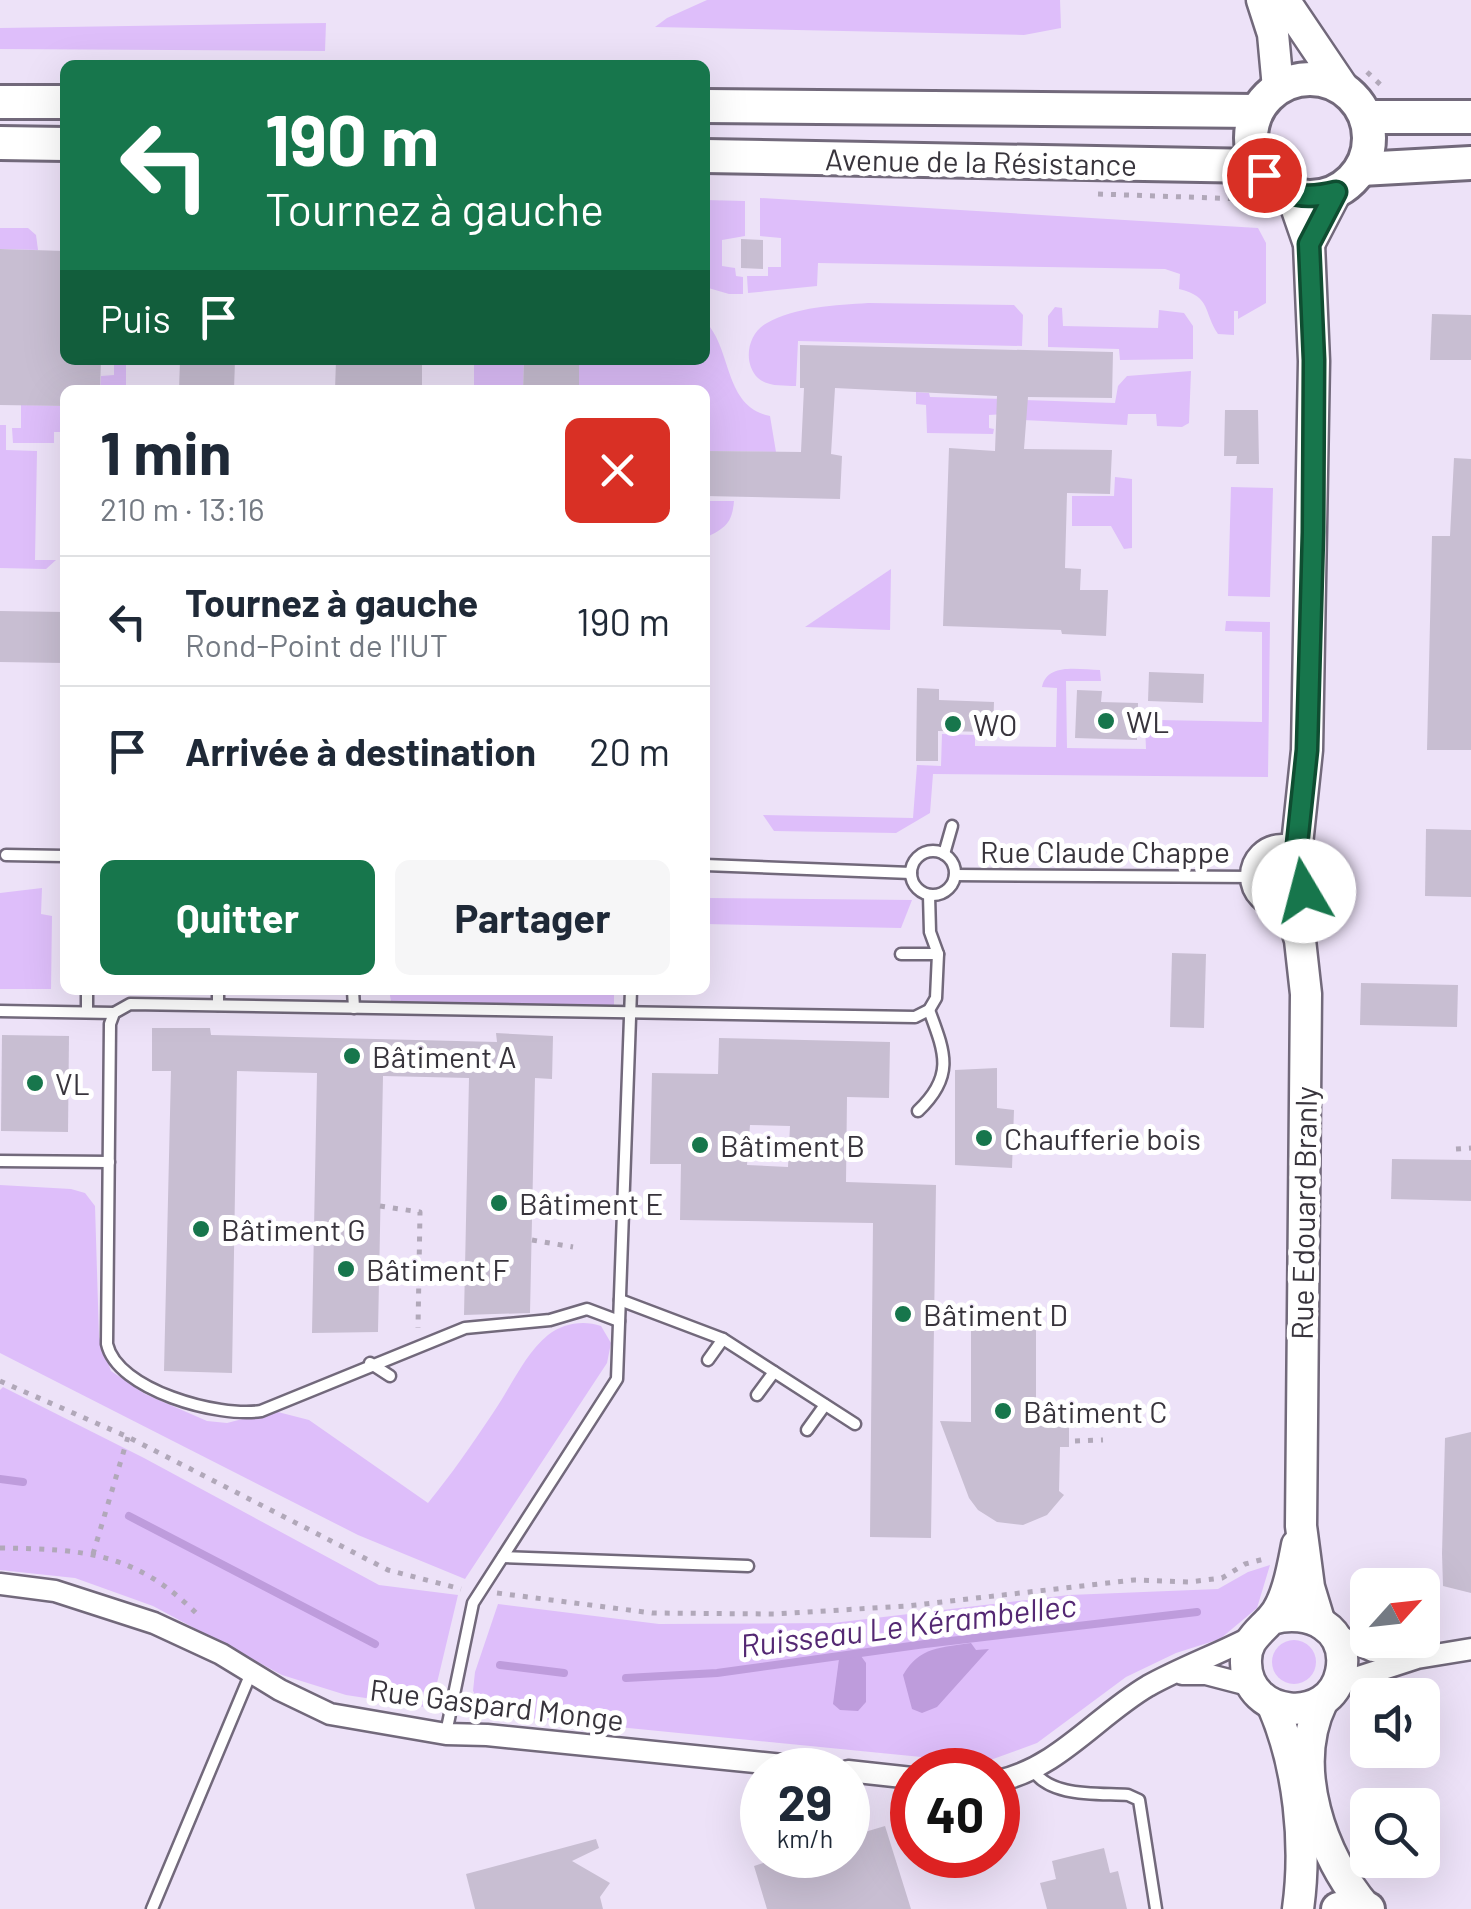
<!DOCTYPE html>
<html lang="fr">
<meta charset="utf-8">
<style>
:root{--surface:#fff;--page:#f6f6f7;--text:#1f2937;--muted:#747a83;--line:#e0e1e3;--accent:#17764c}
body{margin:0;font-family:Barlow,sans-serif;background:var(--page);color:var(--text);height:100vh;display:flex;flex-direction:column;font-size:38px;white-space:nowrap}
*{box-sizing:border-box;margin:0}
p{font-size:32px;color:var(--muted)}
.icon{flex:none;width:55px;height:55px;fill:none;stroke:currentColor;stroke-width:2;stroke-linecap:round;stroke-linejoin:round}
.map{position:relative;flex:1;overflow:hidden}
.sheet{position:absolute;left:60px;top:385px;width:650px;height:610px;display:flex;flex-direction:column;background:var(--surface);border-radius:15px;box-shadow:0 10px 40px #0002}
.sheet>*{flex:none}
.top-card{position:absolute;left:60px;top:60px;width:650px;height:305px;border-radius:15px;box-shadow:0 10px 40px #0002;background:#17764c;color:#fff;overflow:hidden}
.needle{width:65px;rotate:63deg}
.buttons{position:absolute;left:1350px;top:1568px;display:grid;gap:20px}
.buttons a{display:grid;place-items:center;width:90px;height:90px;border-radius:15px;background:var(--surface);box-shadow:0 10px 40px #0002;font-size:50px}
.speed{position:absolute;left:740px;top:1748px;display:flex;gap:20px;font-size:50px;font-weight:700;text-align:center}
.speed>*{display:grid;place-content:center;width:130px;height:130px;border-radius:50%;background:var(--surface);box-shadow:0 10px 40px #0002;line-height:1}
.speed small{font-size:25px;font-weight:400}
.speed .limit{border:15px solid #d22;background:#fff;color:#111}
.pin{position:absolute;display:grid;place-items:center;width:85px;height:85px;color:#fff;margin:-42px;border:5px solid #fff;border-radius:50%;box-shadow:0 2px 10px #0007}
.me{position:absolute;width:110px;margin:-55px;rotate:352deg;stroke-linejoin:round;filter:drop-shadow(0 0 8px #0008)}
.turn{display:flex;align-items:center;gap:35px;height:210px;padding:0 40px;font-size:45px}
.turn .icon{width:130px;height:130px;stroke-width:2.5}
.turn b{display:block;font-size:70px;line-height:85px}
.then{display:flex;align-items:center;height:95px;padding:0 40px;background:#0003;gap:20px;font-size:38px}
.round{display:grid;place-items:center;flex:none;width:105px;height:105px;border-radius:15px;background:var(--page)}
.head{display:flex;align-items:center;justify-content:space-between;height:170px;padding:0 40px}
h1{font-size:60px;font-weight:700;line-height:75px}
.cta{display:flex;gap:20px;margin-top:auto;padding:20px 40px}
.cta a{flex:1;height:115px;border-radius:15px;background:var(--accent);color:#fff;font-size:40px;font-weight:700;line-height:115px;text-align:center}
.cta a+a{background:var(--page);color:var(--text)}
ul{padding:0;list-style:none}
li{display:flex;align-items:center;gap:30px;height:130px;padding:0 40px;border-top:2px solid var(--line)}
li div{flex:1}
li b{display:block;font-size:38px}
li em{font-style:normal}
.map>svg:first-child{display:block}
.green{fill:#debefa}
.water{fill:#be9cdc}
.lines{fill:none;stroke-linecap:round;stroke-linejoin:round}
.stream{stroke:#be9cdc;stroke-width:8}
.building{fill:#c8bed2;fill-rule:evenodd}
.lane-casing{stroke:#72697b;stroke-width:15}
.street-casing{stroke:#72697b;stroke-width:25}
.secondary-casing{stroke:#72697b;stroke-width:35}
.primary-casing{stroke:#72697b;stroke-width:38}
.path{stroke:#b1a8b9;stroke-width:5;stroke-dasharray:5 8;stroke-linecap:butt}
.lane{stroke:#fff;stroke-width:10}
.street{stroke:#fff;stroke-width:20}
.secondary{stroke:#fff;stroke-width:30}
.primary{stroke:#fff;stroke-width:32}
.route-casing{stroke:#0f4d31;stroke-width:25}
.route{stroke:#17764c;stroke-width:18}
.poi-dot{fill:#17764c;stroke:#fff;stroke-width:4}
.labels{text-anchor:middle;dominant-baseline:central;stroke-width:10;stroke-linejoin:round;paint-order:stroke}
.street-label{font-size:30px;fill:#38343c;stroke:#fff}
.poi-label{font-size:30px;fill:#38343c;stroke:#fff;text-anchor:start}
.water-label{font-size:32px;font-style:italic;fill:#542873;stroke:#fff}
</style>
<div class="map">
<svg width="1471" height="1909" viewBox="0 0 1471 1909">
<rect width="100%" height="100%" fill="#ede2f8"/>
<g class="green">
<path d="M707,0H1060L1061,28L1024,35L655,27L667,18Z"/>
<path d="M326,23L325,51L0,49V28Z"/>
<path d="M760,198L1258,228L1266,243V303L1238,319V311H1234V335L1218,334C1203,312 1212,297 1179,289L1180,274L1165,269L818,263L817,286L748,293L747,276H768V267H781V238L760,236Z"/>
<path d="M705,200L745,201V236L722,240V266L735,268L736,276L743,277V294H729L705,287Z"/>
<path d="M0,228H28L36,235L38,250L0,249Z"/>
<path d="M868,303L1014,305L1023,315L1022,346L798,341L796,386C784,385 768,387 758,378C742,362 748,333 767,323C794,307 837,305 868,303Z"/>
<path d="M1055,307L1062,308L1063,326L1158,328L1159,310L1184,313L1193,326V359L1120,360L1119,349L1048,347V316Z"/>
<path d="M705,321C733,350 723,406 770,416L776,452L705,451V390H579V360H705Z"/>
<path d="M114,360H126V390H100L101,376L114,375Z"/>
<path d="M474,360H524L523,390H474Z"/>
<path d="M1191,371L1189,423L1182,427L1157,426L1156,414H1128L1127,425L1023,420L1024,400L1115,403L1118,386L1127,376Z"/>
<path d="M916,392L929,393L930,397L1005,399V414L989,415V428L994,429L993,434L927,433L926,405L916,404Z"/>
<path d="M21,405L65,406V432H54V443H13L12,428H21Z"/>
<path d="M0,425H6V450L37,451L35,560H56L46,569L0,568Z"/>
<path d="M1115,477L1132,479V548L1124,549L1111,526H1072V496H1114Z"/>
<path d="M1231,487L1273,488L1270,597L1228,596Z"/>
<path d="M705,501H734C732,524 725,528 705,538Z"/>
<path d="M891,569L890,630L805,627Z"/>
<path d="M1226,621L1270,622L1268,777L933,774L930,813L896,833L774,831L763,815L913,818L917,765L941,766L942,734L975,735V746L1056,747L1057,688L1042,687C1047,662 1080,670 1100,670L1101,681H1066L1067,748L1146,749L1145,725L1158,720L1262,722V632L1225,631Z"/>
<path d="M42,888L41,914L52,916L51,989H0V893Z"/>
<path d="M705,898L912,900L901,928L705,924Z"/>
<path d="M389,990H614V1011L391,1001Z"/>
<path d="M0,1185L71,1189L85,1193L95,1206L99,1337L111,1371L145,1394L207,1421L227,1423L274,1411L309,1420L428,1503C451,1475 473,1443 493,1413C511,1387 524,1355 548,1335C563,1323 584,1320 601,1326L611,1343L607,1363L465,1579L358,1535L0,1353Z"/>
<path d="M3,1387L144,1458L379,1585L458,1595L431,1708L346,1695L282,1675L153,1606L75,1578L0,1570V1390Z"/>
<path d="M1270,1565L1257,1608L1220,1639L1176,1653L1126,1677L1037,1743L982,1763L488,1714L473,1691L475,1672L498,1604L659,1624L833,1623L1069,1595L1218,1589L1248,1572Z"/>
<circle cx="1294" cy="1662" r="22"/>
</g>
<g class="water">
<path d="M971,1643L976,1650L989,1649L937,1707L922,1713L912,1709L903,1675C920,1646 941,1648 971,1643Z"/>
<path d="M847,1654L861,1656L866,1663V1702L858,1711L840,1710L833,1704L839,1659Z"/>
</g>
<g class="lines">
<g class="stream">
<path d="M0,1479L23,1482"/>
<path d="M129,1516L375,1644"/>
<path d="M500,1665L564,1673"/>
<path d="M626,1678L717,1673L925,1644L1197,1612"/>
</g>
</g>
<g class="building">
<path d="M741,239L763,240V269L741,268Z"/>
<path d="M0,249L65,251V360H101L100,390H65V406L0,405Z"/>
<path d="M1432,314L1471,315V360H1430Z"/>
<path d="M800,345L1113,352L1112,398L1028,397L1024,449L1112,450L1110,494L1067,493L1065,568L1081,569L1080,590H1108L1106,636L1062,634L1061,630L943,626L949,448L995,451L997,396L835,388L831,454L842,456L840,499L705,496V451L801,452L804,388H800Z"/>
<path d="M180,360H235L234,390H179Z"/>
<path d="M336,360H422V390H335Z"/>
<path d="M524,360H579V390H523Z"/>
<path d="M1225,410H1258L1259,464H1236L1237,456H1224Z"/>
<path d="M1454,458L1471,459V750H1427L1432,536H1450Z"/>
<path d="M0,611L65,612V663L0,662Z"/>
<path d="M1149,672L1204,674L1203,703L1148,701Z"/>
<path d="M917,688L939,689V700L994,702L993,732L938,731V761H916Z"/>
<path d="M1077,690L1102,691L1101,702L1138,703L1137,740L1075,738Z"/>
<path d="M1426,829L1471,830V897L1425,896Z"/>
<path d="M1172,953L1206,954L1204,1028L1170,1027Z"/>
<path d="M1361,983L1458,985L1457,1027L1360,1025Z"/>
<path d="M152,1028H210L211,1035L497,1042L496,1033L553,1036L552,1079L535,1078L530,1313L464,1315L469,1078L383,1076L378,1332L312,1333L317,1073L237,1071L232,1373L164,1371L171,1071H152Z"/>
<path d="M2,1035L69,1036L68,1132L1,1131Z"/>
<path d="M719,1038L890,1042L889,1098L847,1097L846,1182L936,1185L931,1538L870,1537L873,1223L680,1220L681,1164H650L652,1073L718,1074ZM750,1125L790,1126L788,1167L747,1165Z"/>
<path d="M997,1068V1108L1014,1110L1012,1168L955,1165V1070Z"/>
<path d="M1392,1159L1471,1160V1201L1391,1199Z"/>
<path d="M971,1314H1036V1424H1069V1447H1060L1059,1491L1064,1495L1047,1515L1023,1525L997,1522L978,1510L969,1498L940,1421L971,1422Z"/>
<path d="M1471,1432V1593L1443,1586L1442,1554L1445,1438Z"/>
<path d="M885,1826L911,1909H767L754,1866L789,1855H848V1837Z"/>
<path d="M596,1839L599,1848L572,1861L610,1883L600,1897L603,1909H475L466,1874Z"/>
<path d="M1104,1848L1110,1873L1118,1871L1127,1909H1047L1040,1883L1056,1879L1052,1861Z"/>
</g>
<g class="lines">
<g class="lane-casing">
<g id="lane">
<circle cx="933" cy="873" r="22"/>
<path d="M944,854L952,826"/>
<path d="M6,855L65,856"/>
<path d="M705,865L911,873"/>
<path d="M955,875L1255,877"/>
<path d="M901,954H938"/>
<path d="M353,990L354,1008"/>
<path d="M218,1005V990"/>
<path d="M0,1011L114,1013"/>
<path d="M87,1012V990"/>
<path d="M918,1111C955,1076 945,1053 929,1010"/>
<path d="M0,1161L109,1162"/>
<path d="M620,1300L723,1339L855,1424"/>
<path d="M619,1321L587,1309L550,1320L465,1328L261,1411C219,1418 117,1390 107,1344L110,1024L114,1013L130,1004L915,1017L929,1010L936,998L938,954L930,932L929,895"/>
<path d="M708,1360L723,1339"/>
<path d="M370,1363L390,1376"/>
<path d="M757,1395L774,1372"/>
<path d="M807,1430L825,1405"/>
<path d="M503,1557L748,1566"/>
<path d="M446,1733L473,1603L617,1379L631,990"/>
<path d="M1032,1769C1050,1798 1098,1793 1128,1795L1139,1800L1156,1909"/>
<path d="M152,1909L251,1673"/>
</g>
</g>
<g class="street-casing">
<g id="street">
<path d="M0,1584L55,1591L154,1623L221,1654L280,1690L330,1714L446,1734L487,1735L833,1770"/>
<path d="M1334,1634L1373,1651L1410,1658"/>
<path d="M1182,1674H1206L1252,1686"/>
<path d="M1337,1684L1417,1658L1471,1649"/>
<path d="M848,1771L912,1778"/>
<path d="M998,1781C1058,1768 1097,1716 1148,1686C1182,1667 1219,1654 1253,1636"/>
</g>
</g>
<g class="secondary-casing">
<g id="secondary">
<path d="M1262,0L1273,34L1278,88"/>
<path d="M1284,0L1344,89"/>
<path d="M1292,195L1309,244L1314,361L1307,750L1296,854"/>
<path d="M1309,244L1336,192"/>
<circle cx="1282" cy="876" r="26"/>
<path d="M1288,902L1300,940L1306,994L1301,1526L1309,1587L1319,1620"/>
<path d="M1272,1619C1308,1608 1350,1628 1341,1672C1330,1726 1247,1718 1246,1663C1245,1640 1259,1633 1272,1618C1287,1602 1293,1566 1297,1545"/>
<path d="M1322,1702C1290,1767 1321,1856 1366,1908"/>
<path d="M1273,1706C1299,1766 1307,1844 1298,1909"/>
</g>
</g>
<g class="primary-casing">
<g id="primary">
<circle cx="1310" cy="138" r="59"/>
<path d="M0,102H65"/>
<path d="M705,106L1257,111"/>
<path d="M1366,117H1471"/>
<path d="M0,143L65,144"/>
<path d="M705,156L1258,166"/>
<path d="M1361,169L1471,163"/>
<path d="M1338,1909H1368"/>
</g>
</g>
<g class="path">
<path d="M1367,72L1385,89"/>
<path d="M1098,194L1244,199L1266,197"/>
<path d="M1456,1149L1471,1148"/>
<path d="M380,1206L420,1212L418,1328"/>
<path d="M532,1240L573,1247"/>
<path d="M0,1381L128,1437L388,1570L461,1589"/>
<path d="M1075,1441L1103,1440"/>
<path d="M0,1548C86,1549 138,1553 201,1618"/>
<path d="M93,1554L128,1437"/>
<path d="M497,1593L652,1613L775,1614L907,1606L1134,1580L1189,1582L1222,1578L1245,1564L1268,1558"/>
</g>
<use href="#lane" class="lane"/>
<use href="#street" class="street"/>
<use href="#secondary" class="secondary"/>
<use href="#primary" class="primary"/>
</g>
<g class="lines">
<g class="route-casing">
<path id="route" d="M1264,175C1285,198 1307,199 1336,192L1309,244L1314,360L1313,532L1307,750L1296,854L1308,871L1304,891"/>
</g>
<use href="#route" class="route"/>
</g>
<g class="poi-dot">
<circle cx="1106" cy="721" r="10"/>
<circle cx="953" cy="724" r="10"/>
<circle cx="352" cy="1056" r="10"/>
<circle cx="35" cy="1083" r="10"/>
<circle cx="984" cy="1138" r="10"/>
<circle cx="700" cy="1145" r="10"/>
<circle cx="499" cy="1203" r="10"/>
<circle cx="201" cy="1229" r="10"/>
<circle cx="346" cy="1269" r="10"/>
<circle cx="903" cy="1314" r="10"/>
<circle cx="1003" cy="1411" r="10"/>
</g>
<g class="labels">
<g class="street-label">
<text transform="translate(981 161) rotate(1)">Avenue de la Résistance</text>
<text x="1105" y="851">Rue Claude Chappe</text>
<text transform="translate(1303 1213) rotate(-89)">Rue Edouard Branly</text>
<text transform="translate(497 1704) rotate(7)">Rue Gaspard Monge</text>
</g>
<g class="poi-label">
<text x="1126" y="721">WL</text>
<text x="973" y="724">WO</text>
<text x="372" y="1056">Bâtiment A</text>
<text x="55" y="1083">VL</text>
<text x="1004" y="1138">Chaufferie bois</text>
<text x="720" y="1145">Bâtiment B</text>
<text x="519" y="1203">Bâtiment E</text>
<text x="221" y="1229">Bâtiment G</text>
<text x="366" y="1269">Bâtiment F</text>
<text x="923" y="1314">Bâtiment D</text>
<text x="1023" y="1411">Bâtiment C</text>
</g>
<g class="water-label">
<text transform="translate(908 1624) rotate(-7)">Ruisseau Le Kérambellec</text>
</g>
</g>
</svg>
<div class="buttons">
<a><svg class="needle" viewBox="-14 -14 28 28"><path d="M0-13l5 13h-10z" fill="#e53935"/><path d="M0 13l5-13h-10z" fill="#747a83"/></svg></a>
<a><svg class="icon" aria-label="sound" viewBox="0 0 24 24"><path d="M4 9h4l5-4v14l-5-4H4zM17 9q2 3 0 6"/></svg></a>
<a><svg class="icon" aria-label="search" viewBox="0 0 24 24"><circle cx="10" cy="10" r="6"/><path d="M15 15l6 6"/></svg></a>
</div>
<div class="speed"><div>29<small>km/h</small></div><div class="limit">40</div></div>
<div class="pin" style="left:1264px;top:175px;background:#d93025"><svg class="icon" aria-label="arrive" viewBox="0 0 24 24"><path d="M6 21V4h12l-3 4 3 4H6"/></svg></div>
<svg class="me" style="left:1304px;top:891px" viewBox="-20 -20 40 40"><circle r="19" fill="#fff"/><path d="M0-13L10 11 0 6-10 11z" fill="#17764c"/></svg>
<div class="top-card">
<div class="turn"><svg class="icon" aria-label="left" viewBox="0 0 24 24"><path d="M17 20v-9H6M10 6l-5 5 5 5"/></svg><div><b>190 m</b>Tournez à gauche</div></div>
<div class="then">Puis<svg class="icon" aria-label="arrive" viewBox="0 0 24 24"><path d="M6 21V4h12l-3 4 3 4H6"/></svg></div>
</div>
<section class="sheet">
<div class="head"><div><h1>1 min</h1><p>210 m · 13:16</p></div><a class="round" style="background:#d93025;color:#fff"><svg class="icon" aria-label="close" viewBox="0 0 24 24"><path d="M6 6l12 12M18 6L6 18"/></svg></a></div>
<ul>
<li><svg class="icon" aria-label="left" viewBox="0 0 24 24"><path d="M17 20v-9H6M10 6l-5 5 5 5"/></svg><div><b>Tournez à gauche</b><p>Rond-Point de l'IUT</p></div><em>190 m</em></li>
<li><svg class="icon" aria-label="arrive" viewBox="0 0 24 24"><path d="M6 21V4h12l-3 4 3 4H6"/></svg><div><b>Arrivée à destination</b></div><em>20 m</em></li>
</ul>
<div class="cta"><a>Quitter</a><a>Partager</a></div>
</section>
</div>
